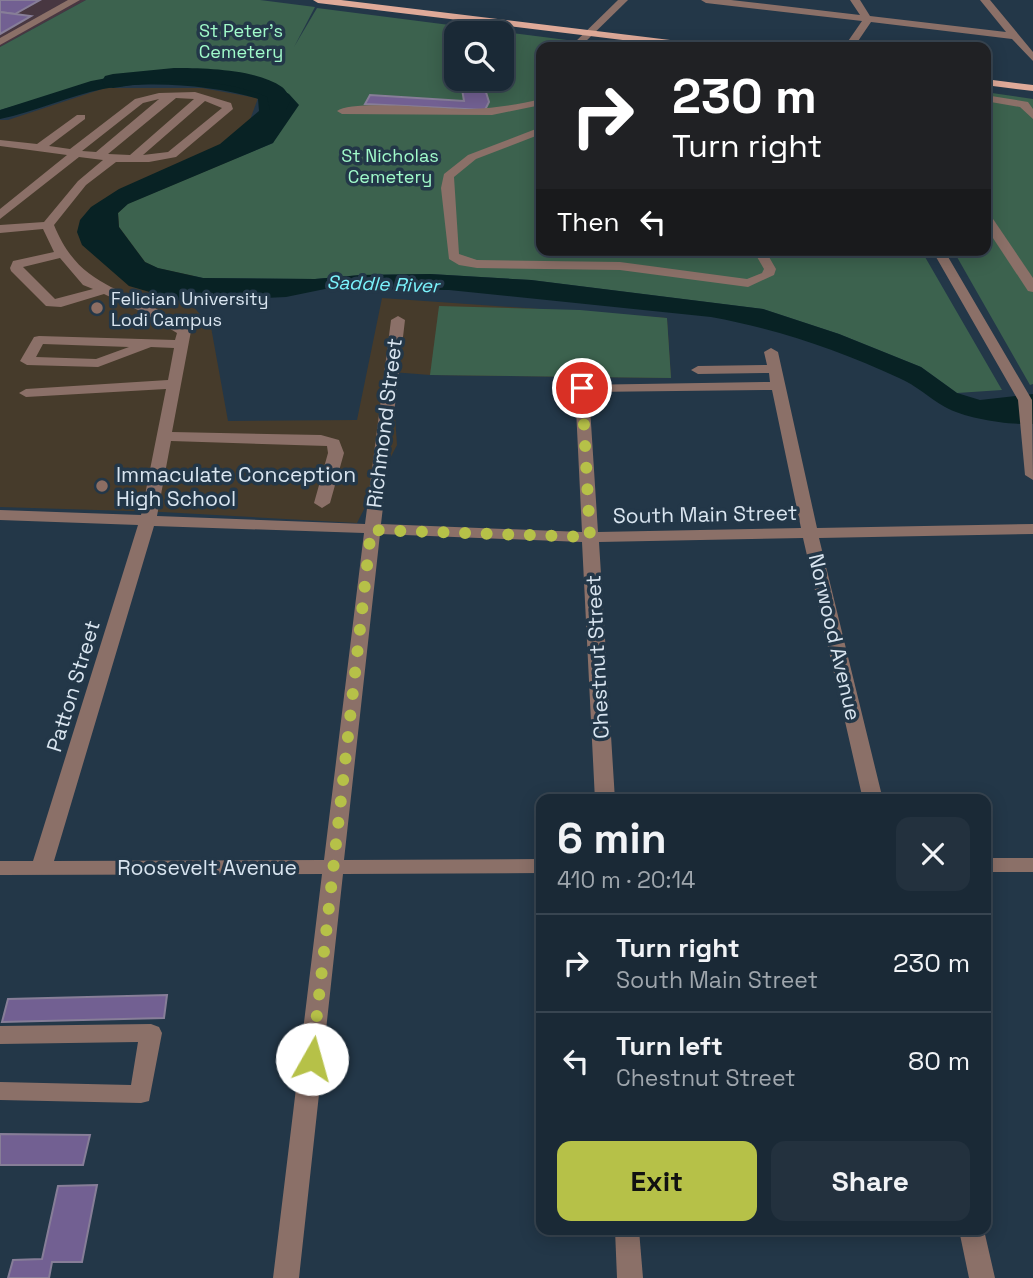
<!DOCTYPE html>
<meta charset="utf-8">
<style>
:root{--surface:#1a2936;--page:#23313e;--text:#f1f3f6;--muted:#9fa6ad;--line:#384551;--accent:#b6c148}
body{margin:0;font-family:"Space Grotesk",sans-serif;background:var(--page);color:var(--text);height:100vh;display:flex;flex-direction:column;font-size:26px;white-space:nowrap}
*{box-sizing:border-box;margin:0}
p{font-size:23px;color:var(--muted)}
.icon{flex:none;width:38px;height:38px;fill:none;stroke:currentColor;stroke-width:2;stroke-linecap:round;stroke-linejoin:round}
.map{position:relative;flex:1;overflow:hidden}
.drawer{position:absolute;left:536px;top:794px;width:455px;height:441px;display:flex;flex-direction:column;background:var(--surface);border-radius:14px;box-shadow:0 4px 18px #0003,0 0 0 2px var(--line)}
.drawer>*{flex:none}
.hud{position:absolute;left:536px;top:42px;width:455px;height:214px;border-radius:14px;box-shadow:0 4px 18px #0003,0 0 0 2px var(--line);background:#202124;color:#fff;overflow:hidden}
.fabs{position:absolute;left:444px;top:21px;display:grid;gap:14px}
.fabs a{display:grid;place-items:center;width:70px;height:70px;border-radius:14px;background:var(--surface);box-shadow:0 4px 18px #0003,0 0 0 2px var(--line);font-size:35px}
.pin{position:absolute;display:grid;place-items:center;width:60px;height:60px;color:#fff;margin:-30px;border:4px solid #fff;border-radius:50%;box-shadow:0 2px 7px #0007}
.me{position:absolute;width:77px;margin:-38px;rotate:7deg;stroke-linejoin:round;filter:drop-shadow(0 0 5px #0008)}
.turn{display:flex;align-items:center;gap:24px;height:147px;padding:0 21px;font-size:32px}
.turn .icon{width:91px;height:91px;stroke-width:2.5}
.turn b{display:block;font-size:49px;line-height:60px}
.then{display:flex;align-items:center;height:66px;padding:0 21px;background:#0003;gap:14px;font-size:26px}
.round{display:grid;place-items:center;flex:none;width:74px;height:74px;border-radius:14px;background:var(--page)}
.headline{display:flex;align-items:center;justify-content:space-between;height:119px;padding:0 21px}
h1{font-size:42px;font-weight:700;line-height:52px}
.cta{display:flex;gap:14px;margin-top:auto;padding:14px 21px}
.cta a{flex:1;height:80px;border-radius:14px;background:var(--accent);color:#111;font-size:28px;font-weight:700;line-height:80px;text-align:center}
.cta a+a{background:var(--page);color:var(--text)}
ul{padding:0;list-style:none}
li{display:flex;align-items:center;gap:21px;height:98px;padding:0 21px;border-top:2px solid var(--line)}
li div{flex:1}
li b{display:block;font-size:26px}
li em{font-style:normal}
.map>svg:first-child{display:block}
.industrial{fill:#483741}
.education{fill:#463b2b}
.green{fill:#3c624e;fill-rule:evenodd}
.water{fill:#082224}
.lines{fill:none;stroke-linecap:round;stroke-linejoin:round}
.river{fill:#082224;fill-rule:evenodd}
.building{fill:#726092;stroke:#877e98;stroke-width:2}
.minor{fill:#8b7068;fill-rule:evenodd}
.major{fill:#dfaa99;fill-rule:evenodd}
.route{stroke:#b6c148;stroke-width:12;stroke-dasharray:0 21.6}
.education-dot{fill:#8d6e63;stroke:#233748;stroke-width:2.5}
.labels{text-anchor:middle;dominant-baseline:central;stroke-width:7;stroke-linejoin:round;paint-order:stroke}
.far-park-label{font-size:18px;fill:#a0faca;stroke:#233748}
.far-poi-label{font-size:18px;fill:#d9e5f0;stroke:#233748;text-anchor:start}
.far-water-label{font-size:19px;font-style:italic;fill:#7bf4fd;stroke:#233748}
.street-label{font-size:21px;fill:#d9e5f0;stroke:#233748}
.poi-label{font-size:21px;fill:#d9e5f0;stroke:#233748;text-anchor:start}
</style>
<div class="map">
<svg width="1033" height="1278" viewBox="0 0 1033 1278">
<rect width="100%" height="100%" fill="#233748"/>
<path class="industrial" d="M0,0H86L0,47Z"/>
<path class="education" d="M105,88H202L258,98L185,297L211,327L228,421L357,420L382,298L667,318L671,378L430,375L392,372L397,445L357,523L162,512L0,507V120H8Z"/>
<g class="green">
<path d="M86,0H260L315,7L294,47L317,8L622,47H541V250H921L1002,390L957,393L921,367L839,334L763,309L531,280L430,274L361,275L315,279L203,278L157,268L145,262L119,227L118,213L127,204L273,143L289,94L123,75L0,110V47ZM457,33H502V79H457Z"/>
<path d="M985,92L1033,99V384L1030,385L953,250H985Z"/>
<path d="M439,306L580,310L667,318L671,378L430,375Z"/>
</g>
<path class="water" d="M123,75H201L272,84L289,94L299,105L273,143L128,204L118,213L119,227L145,262L158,268L203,278L315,279L361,275L430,274L531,280L763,309L839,334L921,367L957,393L980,400L1033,394V424C1009,425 966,419 945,407C929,398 916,385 899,378C839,350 777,329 711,317L449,290L325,289L286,297L184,302L129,286L82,245L77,232L80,220L91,207L119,189L220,144L259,111L258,99C214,85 148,80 103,89C68,96 35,112 0,119V110L91,81Z"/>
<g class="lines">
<path class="river" d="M174,68C204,68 256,69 282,87C286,90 289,96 291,100L286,110H270L267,97C218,76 164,79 113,88L105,86L102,81L105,76L113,74Z"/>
</g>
<g class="building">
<path d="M0,0H40L15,14L0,12Z"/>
<path d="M0,12L15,14L31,16L0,34Z"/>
<path d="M462,89H485L489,102L485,110L365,104L370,95L464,101Z"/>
<path d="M167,995L164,1018L2,1022L8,999Z"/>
<path d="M0,1134L90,1135L83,1165H0Z"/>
<path d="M97,1185L82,1262H52L49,1278H8L13,1260L42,1259L58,1186Z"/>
</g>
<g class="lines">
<g class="minor">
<path d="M68,0H80L0,45V38Z"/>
<path d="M618,0H628L580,47H570Z"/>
<path d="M701,0H731L860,15L850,0H860L870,16L1006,32L980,0H990L1033,52V61L1012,39L871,22L854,47H844L862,21L706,3Z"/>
<path d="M195,92L231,103L233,109L176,157L149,162H116L86,185L54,225C78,284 115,285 164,313C173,319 184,323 191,331L172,432L321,435L339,440L344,453L330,503L322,508L314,503L328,453L327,446L171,441L157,516L365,524L391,320L398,316L405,320L381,524L582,532L575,388L577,385L770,382L769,373L698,374L691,370L698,366L767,365L764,352L771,348L778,352L817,528L1033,524V534L819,538L883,800H863L803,538L599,542L615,800H595L582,542L380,534L344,860L541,859V873L343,874L299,1278H273L322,874L0,875V861H33L138,525L0,520V510L141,515L166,389L26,397L19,393L26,389L168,380L174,348L151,347L98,367L27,365L20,361L34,337L39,336L175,340L177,333L142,312L104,294L61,307L46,306L11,271L10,268L13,261L54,252L43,229L0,233V225L44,222L78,181L103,160L79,157L0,219V209L67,155L0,146V140L37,144L77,115H85V119L49,146L70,149L135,99L159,93ZM176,98L194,99L130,155L108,154ZM159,99L96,152L82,151L143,103ZM205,101L222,108L168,152L143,155ZM60,258L83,285L93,289L55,299L23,267ZM43,344L129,347L96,359L36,357ZM772,390L801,528L598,532L589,392ZM154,526L364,533L324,860L54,861Z"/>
<path d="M985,95L1028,102L1033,109V119L1020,107L985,101Z"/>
<path d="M541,99V105L492,115L342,114L337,111C353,99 445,110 471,109C495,108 517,105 541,99Z"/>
<path d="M541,127V134L476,159L454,177L459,254L477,260L620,262L747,279L762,273L764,269L753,250H765L776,269L774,275L748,287L620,270L477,268L459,265L449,259L441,188L444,174L468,155Z"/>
<path d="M985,212L989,213L1033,278V292L1028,291L985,226Z"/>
<path d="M932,250H944L1032,400L1033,480L1025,475L1018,400Z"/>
<rect x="985" y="858" width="48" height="14"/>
<path d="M151,1024L159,1027L162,1033L149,1101L141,1103L0,1100V1082L131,1085L138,1042L0,1044V1026Z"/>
<path d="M615,1230H639L643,1278H617Z"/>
<path d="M959,1230H984L995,1278H969Z"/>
</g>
<g class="major">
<path d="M313,0H341L703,44L708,47H680L318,3Z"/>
<path d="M985,79L1033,85V91L985,85Z"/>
</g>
</g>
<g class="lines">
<path class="route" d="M312,1059L371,530L590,537L582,388"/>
</g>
<g class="education-dot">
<circle cx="97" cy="308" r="7"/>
<circle cx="102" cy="486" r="7"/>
</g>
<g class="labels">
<g class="far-park-label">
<text x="241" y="30">St Peter's<tspan x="241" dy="21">Cemetery</tspan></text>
<text x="390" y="155">St Nicholas<tspan x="390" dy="21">Cemetery</tspan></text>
</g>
<g class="far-poi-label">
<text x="111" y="298">Felician University<tspan x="111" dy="21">Lodi Campus</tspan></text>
</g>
<g class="far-water-label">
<text transform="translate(383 284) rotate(2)">Saddle River</text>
</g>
<g class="street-label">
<text transform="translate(384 423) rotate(-83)">Richmond Street</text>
<text transform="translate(705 514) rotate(-1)">South Main Street</text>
<text transform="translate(835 637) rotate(77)">Norwood Avenue</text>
<text transform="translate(597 657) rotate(-93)">Chestnut Street</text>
<text transform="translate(73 686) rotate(-73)">Patton Street</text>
<text x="207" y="867">Roosevelt Avenue</text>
</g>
<g class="poi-label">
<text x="116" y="474">Immaculate Conception<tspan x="116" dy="24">High School</tspan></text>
</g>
</g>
</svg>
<div class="fabs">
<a><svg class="icon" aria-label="search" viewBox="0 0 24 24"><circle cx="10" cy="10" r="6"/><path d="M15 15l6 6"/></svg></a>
</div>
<div class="pin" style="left:582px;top:388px;background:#d93025"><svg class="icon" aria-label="arrive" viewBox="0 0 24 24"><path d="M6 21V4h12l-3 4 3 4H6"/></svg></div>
<svg class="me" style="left:312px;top:1059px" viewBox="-20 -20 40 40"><circle r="19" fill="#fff"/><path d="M0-13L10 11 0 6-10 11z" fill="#b6c148"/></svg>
<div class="hud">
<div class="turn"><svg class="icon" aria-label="right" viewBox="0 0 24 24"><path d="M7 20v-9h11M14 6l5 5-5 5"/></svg><div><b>230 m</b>Turn right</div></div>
<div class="then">Then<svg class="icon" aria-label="left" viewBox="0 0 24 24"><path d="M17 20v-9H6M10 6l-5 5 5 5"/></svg></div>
</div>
<section class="drawer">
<div class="headline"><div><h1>6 min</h1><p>410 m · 20:14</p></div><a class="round"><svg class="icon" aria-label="close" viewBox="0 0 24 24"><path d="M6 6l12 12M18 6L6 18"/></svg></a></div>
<ul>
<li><svg class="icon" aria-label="right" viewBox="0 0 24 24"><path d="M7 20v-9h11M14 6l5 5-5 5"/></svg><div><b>Turn right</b><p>South Main Street</p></div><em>230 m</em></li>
<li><svg class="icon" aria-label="left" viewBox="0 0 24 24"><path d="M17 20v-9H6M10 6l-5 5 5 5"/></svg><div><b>Turn left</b><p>Chestnut Street</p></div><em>80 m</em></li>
</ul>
<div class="cta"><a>Exit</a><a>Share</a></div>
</section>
</div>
